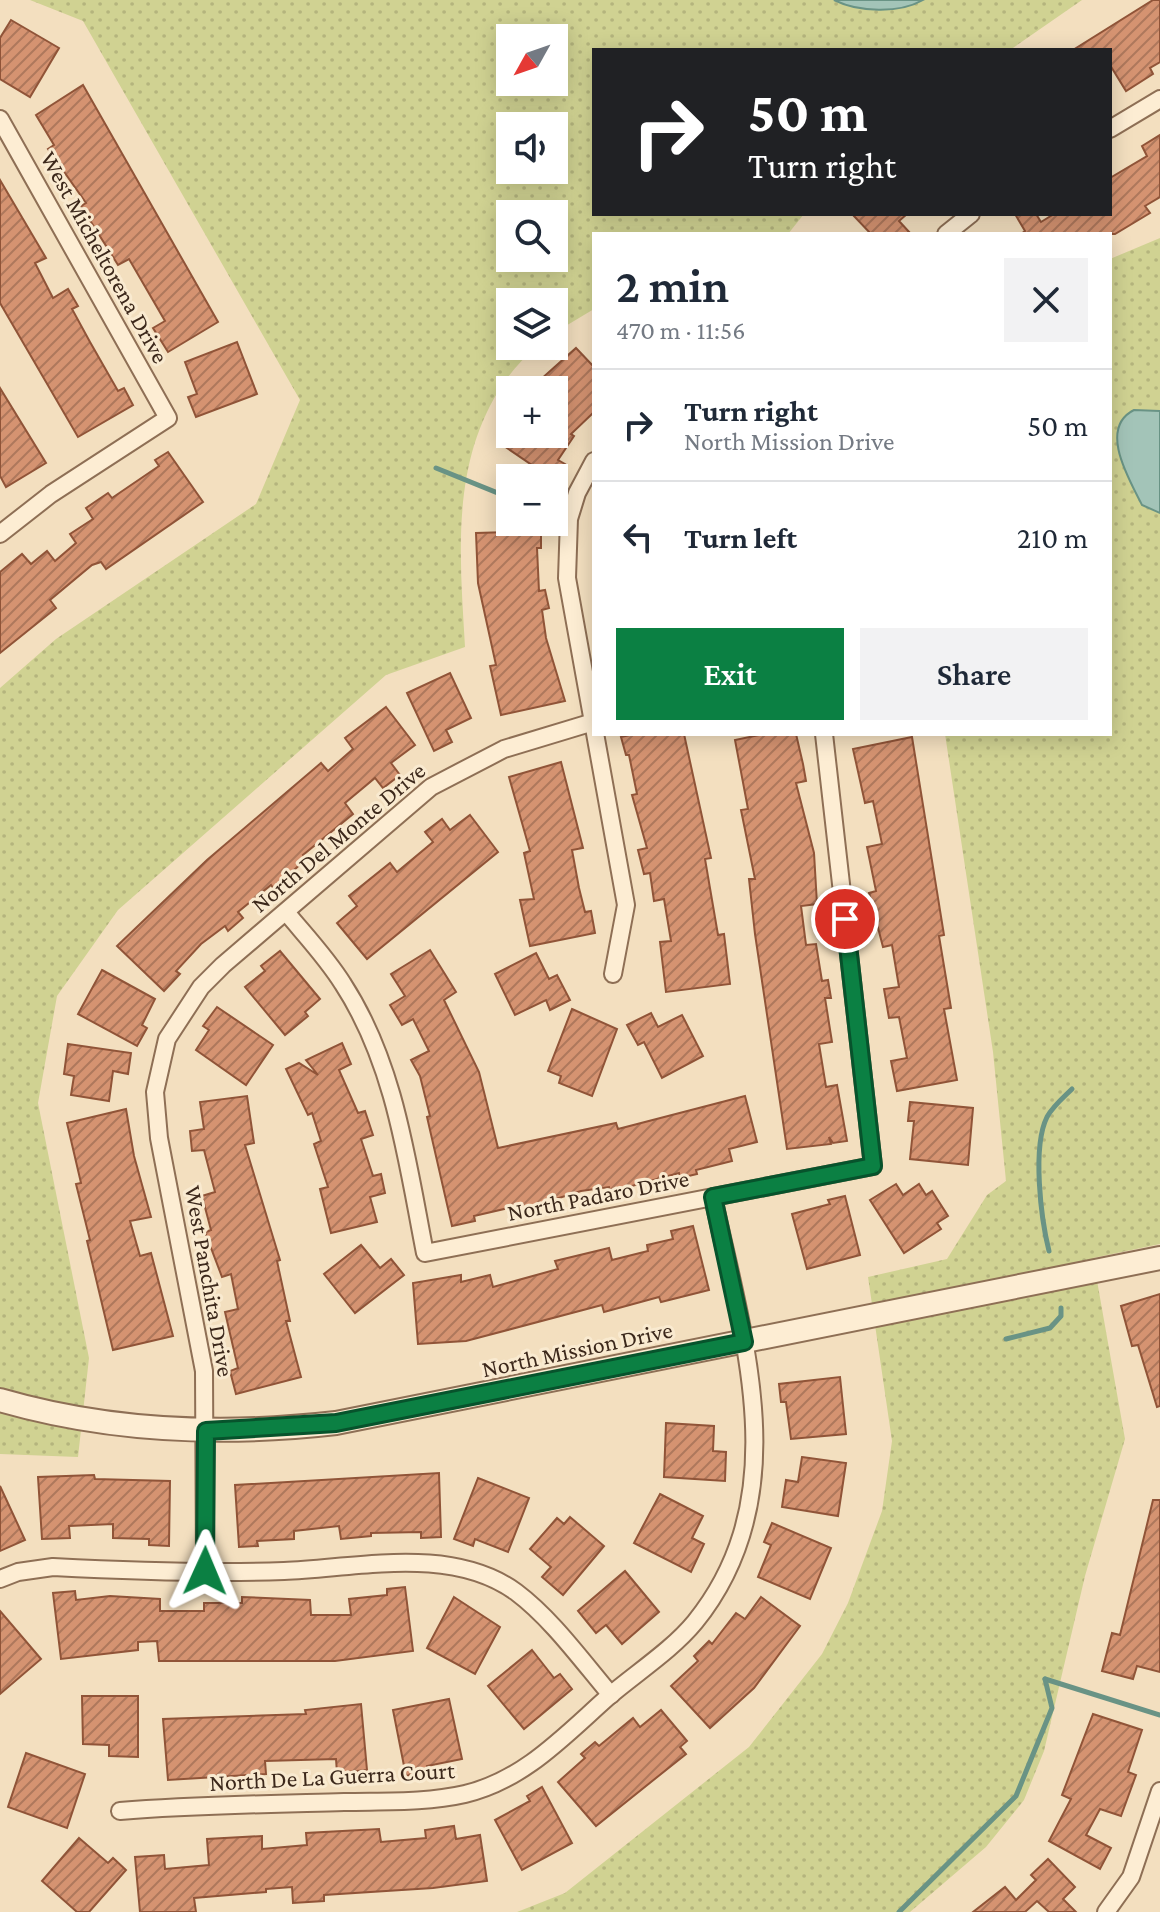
<!DOCTYPE html>
<meta charset="utf-8">
<style>
:root{--surface:#fff;--page:#f2f2f3;--text:#1f2937;--muted:#747a83;--line:#e0e1e3;--accent:#0b8043}
body{margin:0;font-family:"Crimson Pro",serif;background:var(--page);color:var(--text);height:100vh;display:flex;flex-direction:column;font-size:30px;white-space:nowrap}
*{box-sizing:border-box;margin:0}
p{font-size:26px;color:var(--muted)}
.icon{flex:none;width:44px;height:44px;fill:none;stroke:currentColor;stroke-width:2;stroke-linecap:round;stroke-linejoin:round}
.map{position:relative;flex:1;overflow:hidden}
.sheet{position:absolute;left:592px;top:232px;width:520px;height:504px;display:flex;flex-direction:column;background:var(--surface);border-radius:0px;box-shadow:0 4px 20px #0003}
.sheet>*{flex:none}
.banner{position:absolute;left:592px;top:48px;width:520px;height:168px;border-radius:0px;box-shadow:0 4px 20px #0003;background:#202124;color:#fff;overflow:hidden}
.needle{width:52px;rotate:230deg}
.fabs{position:absolute;left:496px;top:24px;display:grid;gap:16px}
.fabs a{display:grid;place-items:center;width:72px;height:72px;border-radius:0px;background:var(--surface);box-shadow:0 4px 20px #0003;font-size:40px}
.pin{position:absolute;display:grid;place-items:center;width:68px;height:68px;color:#fff;margin:-34px;border:4px solid #fff;border-radius:50%;box-shadow:0 2px 8px #0007}
.me{position:absolute;width:88px;margin:-44px;rotate:1deg;stroke-linejoin:round;filter:drop-shadow(0 0 6px #0008)}
.turn{display:flex;align-items:center;gap:28px;height:168px;padding:0 24px;font-size:36px}
.turn .icon{width:104px;height:104px;stroke-width:2.5}
.turn b{display:block;font-size:56px;line-height:68px}
.round{display:grid;place-items:center;flex:none;width:84px;height:84px;border-radius:0px;background:var(--page)}
.overview{display:flex;align-items:center;justify-content:space-between;height:136px;padding:0 24px}
h1{font-size:48px;font-weight:600;line-height:60px}
.cta{display:flex;gap:16px;margin-top:auto;padding:16px 24px}
.cta a{flex:1;height:92px;border-radius:0px;background:var(--accent);color:#fff;font-size:32px;font-weight:600;line-height:92px;text-align:center}
.cta a+a{background:var(--page);color:var(--text)}
ul{padding:0;list-style:none}
li{display:flex;align-items:center;gap:24px;height:112px;padding:0 24px;border-top:2px solid var(--line)}
li div{flex:1}
li b{display:block;font-size:30px}
li em{font-style:normal}
.map>svg:first-child{display:block}
.grass{fill:url(#grass-dots);fill-rule:evenodd}
.water{fill:#a3c4b8;stroke:#699385;stroke-width:2}
.lines{fill:none;stroke-linecap:round;stroke-linejoin:round}
.stream{stroke:#699385;stroke-width:5}
.building{fill:url(#building-hatch);stroke:#905438;stroke-width:2}
.minor-casing{stroke:#8e6f55;stroke-width:20}
.tertiary-casing{stroke:#8e6f55;stroke-width:26}
.minor{stroke:#fdedd3;stroke-width:16}
.tertiary{stroke:#fdedd3;stroke-width:22}
.route-casing{stroke:#07532c;stroke-width:20}
.route{stroke:#0b8043;stroke-width:14}
.labels{text-anchor:middle;dominant-baseline:central;stroke-width:6;stroke-linejoin:round;paint-order:stroke}
.street-label{font-size:24px;fill:#3c281b;stroke:#f9ead0}
</style>
<div class="map">
<svg width="1160" height="1912" viewBox="0 0 1160 1912">
<defs>
<pattern id="grass-dots" width="8" height="8" patternUnits="userSpaceOnUse" patternTransform="scale(2)"><rect width="8" height="8" fill="#d0d292"/><path d="M2 2h.1M6 6h.1" fill="none" stroke="#b4b47d" stroke-width="1.8" stroke-linecap="round"/></pattern>
<pattern id="building-hatch" width="6" height="6" patternUnits="userSpaceOnUse" patternTransform="scale(2)"><rect width="6" height="6" fill="#d59371"/><path d="M-1 1l2-2M0 6l6-6M5 7l2-2" fill="none" stroke="#ae785c"/></pattern>
</defs>
<rect width="100%" height="100%" fill="#f3dfbf"/>
<g class="grass">
<path d="M30,0H1082L1010,50H594V214H804L788,234H594V309L554,333V302H510V346H535C525,358 512,370 503,384C450,463 460,557 465,647L386,675L118,910L57,996L38,1103L89,1358L78,1457L0,1454V688L56,639L256,504L300,400L83,21ZM510,38H554V82H510ZM510,126H554V170H510ZM510,214H554V258H510Z"/>
<path d="M1160,238V1244L1093,1258L1125,1439L1085,1576L1044,1751L1024,1800L986,1847L910,1912H517L565,1893L749,1747L822,1654L848,1603L882,1511L892,1441L868,1277L947,1259L987,1195L1006,1181L993,1052L945,734H1110V259Z"/>
</g>
<g class="water">
<path d="M834,0H923C899,14 858,12 834,0Z"/>
<path d="M1134,410L1160,411V513L1142,505C1129,479 1098,428 1134,410Z"/>
</g>
<g class="lines">
<g class="stream">
<path d="M436,468L510,498"/>
<path d="M554,516L557,517"/>
<path d="M1049,1251C1041,1219 1032,1147 1047,1117C1053,1106 1064,1097 1072,1089"/>
<path d="M1006,1339L1050,1328L1061,1316V1308"/>
<path d="M1045,1679L1160,1715"/>
<path d="M899,1912L1016,1796L1052,1708L1045,1679"/>
</g>
</g>
<g class="building">
<path d="M1153,0H1160V62L1150,68L1153,74L1126,91L1110,65V50H1073Z"/>
<path d="M11,20L59,48L30,97L0,79V38Z"/>
<path d="M83,85L218,322L168,352L153,328L165,321L129,259L118,265L81,206L86,203L48,149L54,145L36,115Z"/>
<path d="M1160,135V197L1145,206L1150,213L1115,234H1021L1025,231L1015,214H1036L1041,222L1054,214H1110V178L1147,156L1142,146Z"/>
<path d="M0,180L46,258L35,263L53,298L68,289L78,306L72,309L90,342L118,391L124,388L133,405L78,437L0,303Z"/>
<path d="M852,214H907L899,221L911,234H871Z"/>
<path d="M237,342L257,394L196,417L188,397L197,394L185,362Z"/>
<path d="M576,348L594,367V412L571,434L574,436L558,460L565,464L554,480L501,444L508,434H554V390H549L540,380Z"/>
<path d="M0,388L46,463L6,487L0,476Z"/>
<path d="M168,452L203,502L106,569L101,562L92,565L50,600L56,608L0,653V572L22,554L31,564L47,551L55,561L76,543L70,534L93,519L86,508L108,493L112,498L159,466L155,460Z"/>
<path d="M541,531V548H537L539,591L545,590L549,608L542,610L546,638L565,701L501,715L490,666L496,665L478,583L476,533Z"/>
<path d="M450,673L471,718L446,730L452,742L434,751L407,693Z"/>
<path d="M386,707L415,745L391,763L400,775L383,788L375,778L345,803L353,814L303,855L306,859L274,889L271,885L238,912L243,918L228,931L225,926L201,944L176,971L180,974L164,991L117,946L207,860L321,763L328,771L353,749L345,738Z"/>
<path d="M634,734H684L711,858L705,859L718,935L724,934L730,984L666,992L660,942L671,941L664,899L654,901L650,873L644,874L638,850L647,848L632,795L637,794L629,755H626L621,737Z"/>
<path d="M764,734H796L803,764L806,781L796,783L814,853L817,904L801,906L806,945L816,944L822,981L828,980L831,998H825L832,1042L819,1044L826,1087L837,1085L847,1141L833,1143L829,1137L831,1144L787,1149L755,934L749,879H755L741,810L748,809L735,740Z"/>
<path d="M912,737L944,935L939,936L951,1008L944,1009L957,1080L897,1091L891,1061L907,1058L899,1017L889,1018L884,989L899,987L892,945L883,947L869,893L876,891L867,847L882,844L873,801L865,803L853,749Z"/>
<path d="M561,762L583,848L572,850L579,888L585,912L591,911L595,933L530,946L520,900L534,899L524,853L530,851L509,777Z"/>
<path d="M470,815L498,852L367,959L337,923L357,906L349,896L390,863L397,872L433,842L425,832L442,819L450,830Z"/>
<path d="M430,950L456,992L444,1000L479,1072L498,1148L616,1123L618,1129L745,1096L757,1142L729,1149L732,1161L696,1170L697,1174L680,1178L679,1173L610,1192L609,1187L581,1191L518,1211L517,1206L474,1216L475,1221L452,1226L427,1117L430,1116L420,1076L411,1060L429,1051L413,1019L402,1025L390,1005L405,996L391,974Z"/>
<path d="M280,951L320,999L305,1012L308,1016L285,1035L245,987L265,971L261,966Z"/>
<path d="M536,953L549,979L557,975L570,1000L550,1010L546,1000L515,1015L495,974Z"/>
<path d="M102,970L155,999L142,1025L147,1028L137,1046L78,1014Z"/>
<path d="M217,1007L273,1045L246,1085L196,1050L209,1030L203,1026Z"/>
<path d="M572,1009L617,1029L592,1096L559,1083L561,1076L548,1071Z"/>
<path d="M651,1013L658,1027L682,1015L703,1056L662,1078L644,1042L638,1045L627,1025Z"/>
<path d="M342,1043L351,1064L339,1070L358,1113L365,1111L373,1135L361,1139L373,1176L381,1174L385,1193L370,1197L377,1222L331,1233L320,1189L328,1187L314,1144L321,1141L312,1113L308,1115L286,1069L299,1063L318,1075L306,1060Z"/>
<path d="M68,1044L131,1053L128,1074L113,1071L109,1101L71,1095L74,1076L64,1074Z"/>
<path d="M247,1096L254,1143L245,1145L280,1260L277,1261L290,1321H286L301,1377L236,1394L230,1371L238,1368L225,1312L238,1309L231,1274L222,1277L205,1232L211,1230L202,1196L215,1192L204,1150L192,1151L190,1131L204,1129L200,1102Z"/>
<path d="M910,1102L973,1108L968,1165L910,1159L914,1121H908Z"/>
<path d="M126,1109L134,1156L151,1217L130,1221L140,1256L151,1253L173,1336L113,1350L87,1241L90,1240L76,1184L81,1183L67,1123Z"/>
<path d="M896,1184L903,1195L919,1184L926,1195L932,1191L948,1216L937,1223L941,1229L904,1253L870,1200Z"/>
<path d="M845,1196L860,1255L807,1269L792,1214L830,1204L828,1200Z"/>
<path d="M693,1226L709,1290L661,1302L659,1297L604,1312L602,1305L466,1341L418,1344L413,1283L461,1275V1282L490,1275L493,1287L558,1269L555,1261L609,1248L612,1260L648,1251L647,1245L673,1239L671,1231Z"/>
<path d="M361,1245L380,1268L391,1259L404,1275L355,1313L324,1274Z"/>
<path d="M1160,1294V1406L1157,1407L1138,1345L1132,1346L1121,1306Z"/>
<path d="M840,1377L846,1434L791,1439L786,1402H781L779,1384Z"/>
<path d="M666,1423L714,1426L713,1451L726,1452L725,1481L664,1477Z"/>
<path d="M802,1457L846,1463L838,1516L782,1507L786,1480L798,1482Z"/>
<path d="M439,1473L441,1537L421,1538V1532L371,1533V1536L341,1539L339,1526L294,1531V1539L257,1541L258,1546L239,1547L235,1485Z"/>
<path d="M94,1475L95,1479L170,1481L169,1546L149,1545V1539L113,1538V1524L69,1526L70,1538L42,1539L38,1477Z"/>
<path d="M478,1478L529,1498L508,1552L475,1539L473,1546L454,1539Z"/>
<path d="M0,1486L25,1540L0,1551Z"/>
<path d="M660,1494L703,1516L692,1538L704,1544L691,1572L634,1543Z"/>
<path d="M1153,1500H1160V1672L1137,1666L1133,1679L1102,1671L1112,1633L1120,1635Z"/>
<path d="M570,1517L604,1546L563,1595L542,1577L551,1567L530,1549L557,1518L564,1524Z"/>
<path d="M772,1523L831,1548L810,1599L758,1577L771,1545L764,1542Z"/>
<path d="M625,1571L659,1612L622,1644L606,1625L596,1633L578,1611Z"/>
<path d="M405,1587L413,1651L335,1661H159L157,1641L138,1642V1650L61,1659L53,1593L75,1591L76,1600L110,1596L160,1599V1611H204V1603H242V1597L310,1600L311,1615H351L349,1599L387,1595V1589Z"/>
<path d="M454,1597L500,1627L475,1674L427,1648Z"/>
<path d="M761,1597L800,1626L754,1688L710,1728L671,1686L698,1661L694,1656L709,1641L712,1644L736,1613L745,1619Z"/>
<path d="M0,1611L41,1659L0,1694Z"/>
<path d="M532,1650L554,1678L560,1674L572,1689L524,1729L488,1686Z"/>
<path d="M82,1696H138V1757L109,1756V1745L83,1744Z"/>
<path d="M449,1699L462,1759L427,1766L428,1771L406,1776L393,1710Z"/>
<path d="M361,1704L367,1770L337,1773L336,1759L265,1761L266,1774L168,1780L163,1719L306,1714L305,1710Z"/>
<path d="M661,1710L687,1741L680,1747L686,1754L596,1826L558,1782L585,1758L581,1754L595,1742L599,1746L633,1718L640,1727Z"/>
<path d="M1093,1714L1142,1730L1128,1772L1136,1775L1121,1816L1100,1809L1086,1835L1111,1848L1100,1869L1049,1841L1071,1799L1062,1795Z"/>
<path d="M26,1753L85,1774L67,1828L8,1807Z"/>
<path d="M542,1787L572,1843L522,1870L495,1820L530,1801L527,1796Z"/>
<path d="M454,1826L456,1839L480,1835L487,1881L433,1888L324,1895V1901L293,1903L292,1887L266,1889V1892L194,1898L196,1912H140L135,1857L164,1855L165,1869L209,1865L207,1839L262,1836V1849L307,1845L306,1833L379,1829L381,1842L426,1838L425,1830Z"/>
<path d="M79,1838L108,1863L113,1858L126,1870L89,1912H77L42,1881Z"/>
<path d="M1048,1859L1075,1887L1063,1899L1076,1912H1049L1037,1901L1025,1912H973L1005,1887L1016,1900L1036,1880L1031,1875Z"/>
</g>
<g class="lines">
<g class="minor-casing">
<g id="minor">
<path d="M0,119L168,418L51,494L0,534"/>
<path d="M1110,129L1160,99"/>
<path d="M946,234L971,214"/>
<path d="M594,461L577,493L569,519L567,578L626,905L613,974"/>
<path d="M286,912C305,935 327,958 343,984C395,1064 407,1161 425,1253L873,1166L824,734"/>
<path d="M205,1571L204,1371L159,1138L155,1092L167,1039L201,987L223,965L431,787L504,749L590,723"/>
<path d="M0,1579L18,1572L53,1567C130,1571 208,1574 284,1571C358,1568 451,1545 516,1592C552,1619 582,1661 611,1695"/>
<path d="M120,1811C194,1805 269,1804 344,1802C384,1801 426,1803 465,1794C524,1780 564,1736 608,1697C636,1673 672,1650 695,1622C797,1496 743,1338 713,1197"/>
<path d="M1106,1912L1131,1877L1160,1791"/>
</g>
</g>
<g class="tertiary-casing">
<path id="tertiary" d="M0,1400C110,1432 222,1436 336,1423L1160,1258"/>
</g>
<use href="#minor" class="minor"/>
<use href="#tertiary" class="tertiary"/>
</g>
<g class="lines">
<g class="route-casing">
<path id="route" d="M205,1571L206,1431L336,1423L744,1342L713,1197L873,1166L845,919"/>
</g>
<use href="#route" class="route"/>
</g>
<g class="labels">
<g class="street-label">
<text transform="translate(105 257) rotate(61)">West Micheltorena Drive</text>
<text transform="translate(338 837) rotate(-40)">North Del Monte Drive</text>
<text transform="translate(598 1195) rotate(-11)">North Padaro Drive</text>
<text transform="translate(210 1281) rotate(80)">West Panchita Drive</text>
<text transform="translate(577 1349) rotate(-12)">North Mission Drive</text>
<text transform="translate(332 1776) rotate(-3)">North De La Guerra Court</text>
</g>
</g>
</svg>
<div class="fabs">
<a><svg class="needle" viewBox="-14 -14 28 28"><path d="M0-13l5 13h-10z" fill="#e53935"/><path d="M0 13l5-13h-10z" fill="#747a83"/></svg></a>
<a><svg class="icon" aria-label="sound" viewBox="0 0 24 24"><path d="M4 9h4l5-4v14l-5-4H4zM17 9q2 3 0 6"/></svg></a>
<a><svg class="icon" aria-label="search" viewBox="0 0 24 24"><circle cx="10" cy="10" r="6"/><path d="M15 15l6 6"/></svg></a>
<a><svg class="icon" aria-label="layers" viewBox="0 0 24 24"><path d="M12 4l9 5-9 5-9-5zM3 14l9 5 9-5"/></svg></a>
<a>+</a>
<a>−</a>
</div>
<div class="pin" style="left:845px;top:919px;background:#d93025"><svg class="icon" aria-label="arrive" viewBox="0 0 24 24"><path d="M6 21V4h12l-3 4 3 4H6"/></svg></div>
<svg class="me" style="left:205px;top:1571px" viewBox="-20 -20 40 40"><path d="M0-17L14 15 0 8-14 15z" fill="#0b8043" stroke="#fff" stroke-width="4"/></svg>
<div class="banner">
<div class="turn"><svg class="icon" aria-label="right" viewBox="0 0 24 24"><path d="M7 20v-9h11M14 6l5 5-5 5"/></svg><div><b>50 m</b>Turn right</div></div>
</div>
<section class="sheet">
<div class="overview"><div><h1>2 min</h1><p>470 m · 11:56</p></div><a class="round"><svg class="icon" aria-label="close" viewBox="0 0 24 24"><path d="M6 6l12 12M18 6L6 18"/></svg></a></div>
<ul>
<li><svg class="icon" aria-label="right" viewBox="0 0 24 24"><path d="M7 20v-9h11M14 6l5 5-5 5"/></svg><div><b>Turn right</b><p>North Mission Drive</p></div><em>50 m</em></li>
<li><svg class="icon" aria-label="left" viewBox="0 0 24 24"><path d="M17 20v-9H6M10 6l-5 5 5 5"/></svg><div><b>Turn left</b></div><em>210 m</em></li>
</ul>
<div class="cta"><a>Exit</a><a>Share</a></div>
</section>
</div>
